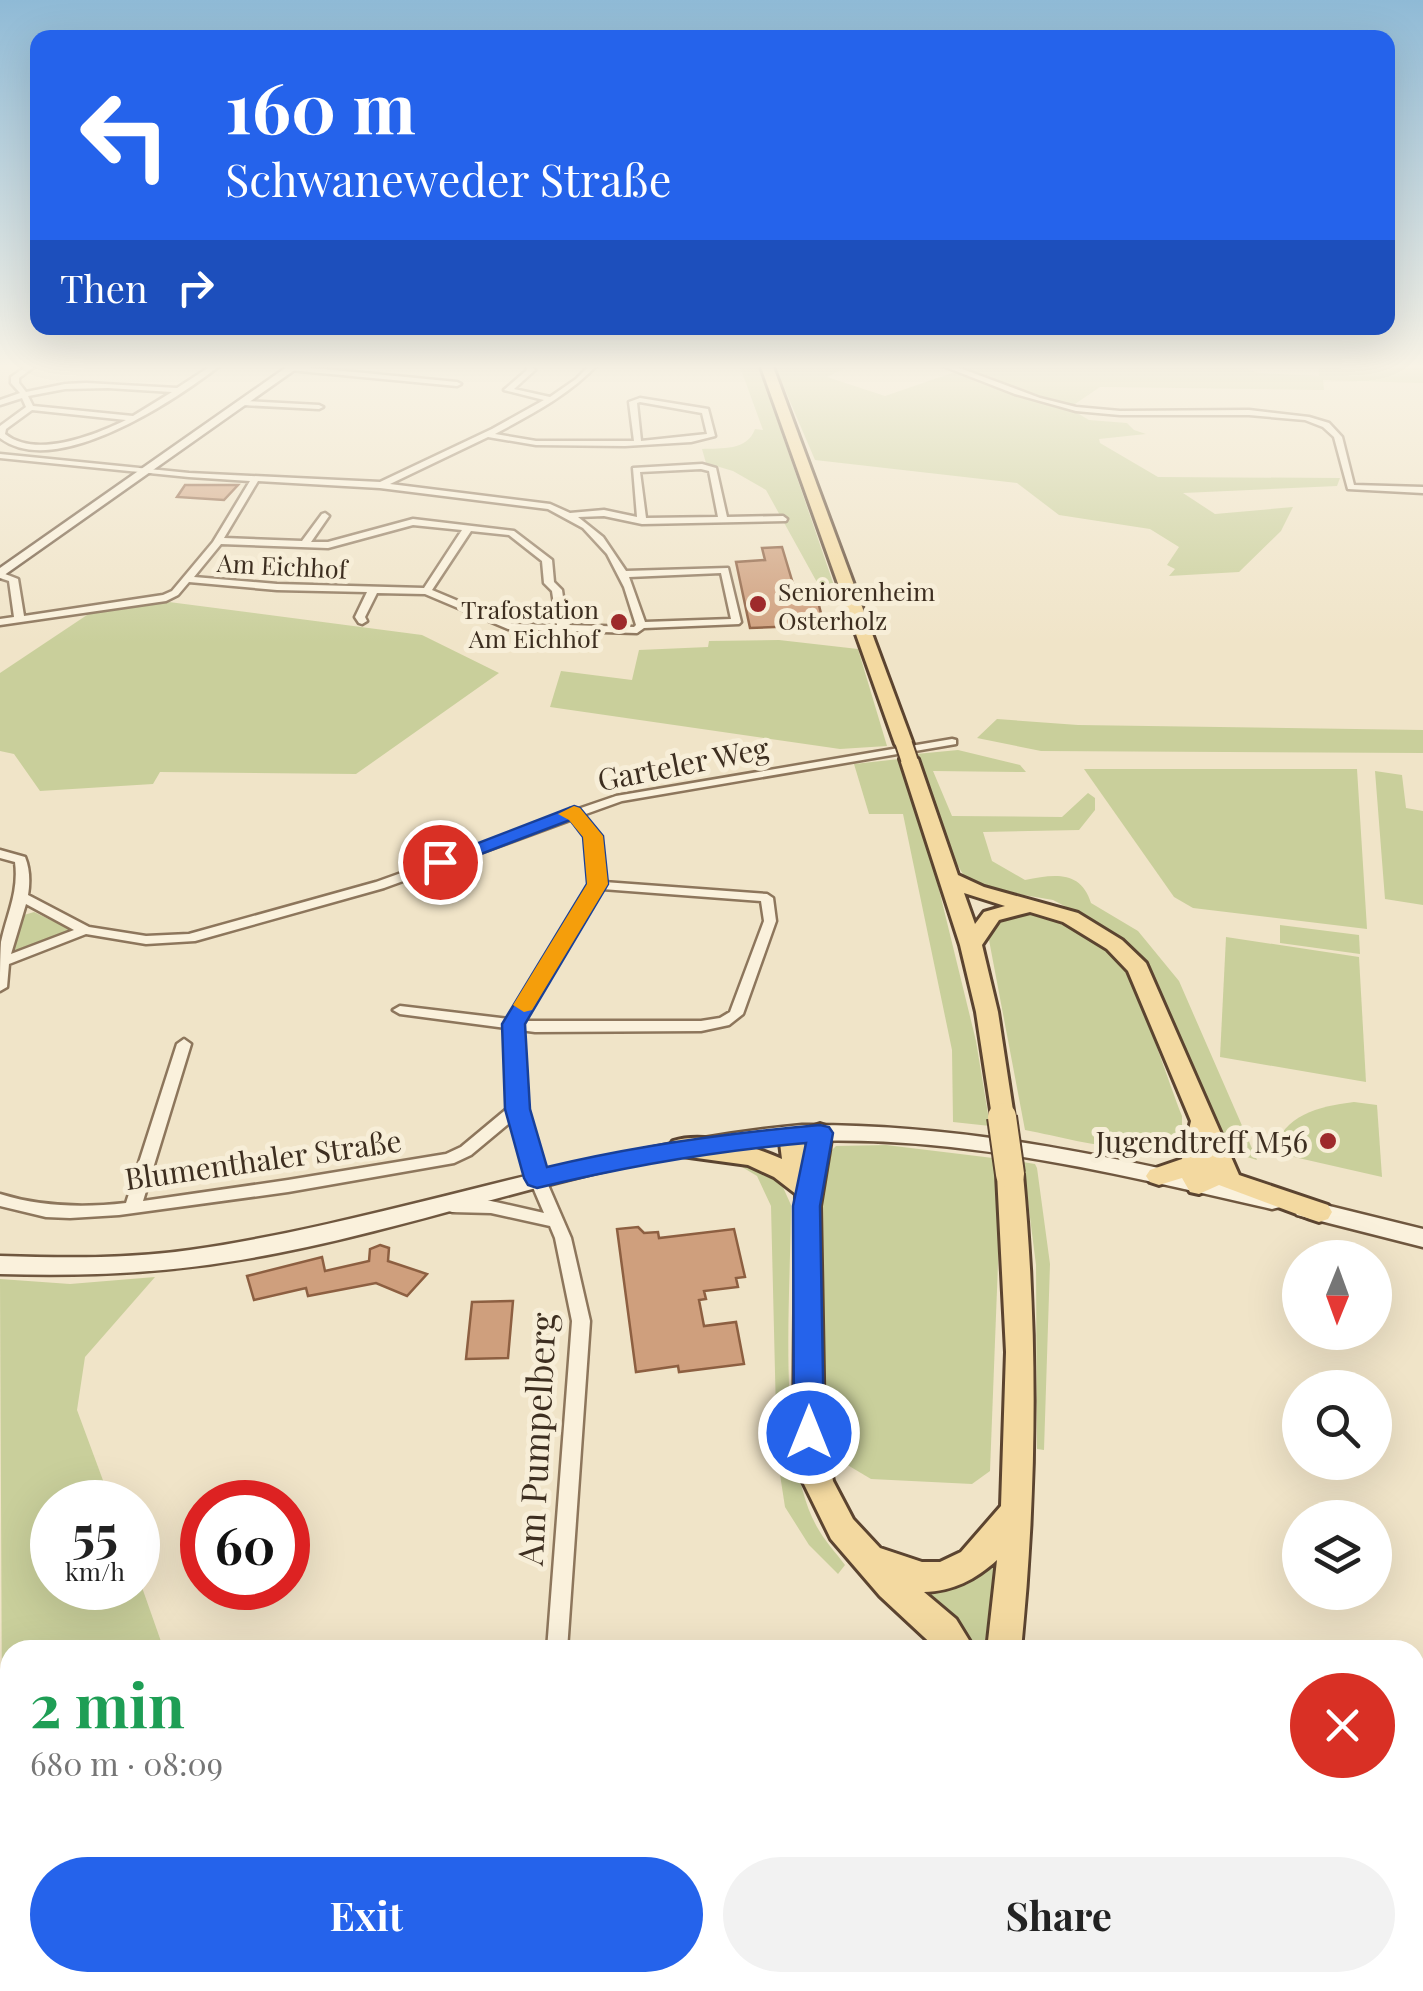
<!DOCTYPE html>
<meta charset="utf-8">
<style>
:root{--surface:#fff;--page:#f2f2f2;--text:#222;--muted:#767676;--accent:#2563eb}
body{margin:0;font-family:"Playfair Display",serif;background:var(--page);color:var(--text);height:100vh;display:flex;flex-direction:column;font-size:38px;white-space:nowrap}
*{box-sizing:border-box;margin:0}
p{font-size:32px;color:var(--muted)}
.icon{flex:none;width:55px;height:55px;fill:none;stroke:currentColor;stroke-width:2;stroke-linecap:round;stroke-linejoin:round}
.map{position:relative;flex:1;overflow:hidden}
.side{position:absolute;left:0px;top:1640px;width:1425px;height:352px;display:flex;flex-direction:column;background:var(--surface);border-radius:30px 30px 0 0;box-shadow:0 10px 40px #0002}
.side>*{flex:none}
.hud{position:absolute;left:30px;top:30px;width:1365px;height:305px;border-radius:20px;box-shadow:0 10px 40px #0002;background:#2563eb;color:#fff;overflow:hidden}
.needle{width:65px;rotate:181deg}
.controls{position:absolute;left:1282px;top:1240px;display:grid;gap:20px}
.controls a{display:grid;place-items:center;width:110px;height:110px;border-radius:50%;background:var(--surface);box-shadow:0 10px 40px #0002;font-size:50px}
.speed{position:absolute;left:30px;top:1480px;display:flex;gap:20px;font-size:50px;font-weight:700;text-align:center}
.speed>*{display:grid;place-content:center;width:130px;height:130px;border-radius:50%;background:var(--surface);box-shadow:0 10px 40px #0002;line-height:1}
.speed small{font-size:25px;font-weight:400}
.speed .limit{border:15px solid #d22;background:#fff;color:#111}
.pin{position:absolute;display:grid;place-items:center;width:85px;height:85px;color:#fff;margin:-42px;border:5px solid #fff;border-radius:50%;box-shadow:0 2px 10px #0007}
.me{position:absolute;width:110px;margin:-55px;rotate:0deg;stroke-linejoin:round;filter:drop-shadow(0 0 8px #0008)}
.turn{display:flex;align-items:center;gap:35px;height:210px;padding:0 30px;font-size:45px}
.turn .icon{width:130px;height:130px;stroke-width:2.5}
.turn b{display:block;font-size:70px;line-height:85px}
.then{display:flex;align-items:center;height:95px;padding:0 30px;background:#0003;gap:20px;font-size:38px}
.round{display:grid;place-items:center;flex:none;width:105px;height:105px;border-radius:52px;background:var(--page)}
.overview{display:flex;align-items:center;justify-content:space-between;height:170px;padding:0 30px}
h1{font-size:60px;font-weight:700;line-height:75px;color:#1e9e55}
.cta{display:flex;gap:20px;margin-top:auto;padding:20px 30px}
.cta a{flex:1;height:115px;border-radius:60px;background:var(--accent);color:#fff;font-size:40px;font-weight:700;line-height:115px;text-align:center}
.cta a+a{background:var(--page);color:var(--text)}
.map>svg:first-child{display:block}
.green{fill:#c9cf9b}
.building{fill:#cf9f7d;stroke:#8d5f41;stroke-width:2.5}
.lines{fill:none;stroke-linecap:round;stroke-linejoin:round}
.street-casing{stroke:#8d765c;stroke-width:5}
.secondary-casing{stroke:#6f573f;stroke-width:5}
.primary-casing{stroke:#5b4430;stroke-width:6}
.street{fill:#faf1dc;fill-rule:evenodd}
.secondary{fill:#faf1dc;fill-rule:evenodd}
.primary{fill:#f3d9a0;fill-rule:evenodd}
.primary-bridge-far1-casing{stroke:#5b4430;stroke-width:20;stroke-linecap:butt}
.primary-bridge-casing{stroke:#5b4430;stroke-width:32;stroke-linecap:butt}
.primary-bridge-far1{stroke:#f3d9a0;stroke-width:16}
.primary-bridge{stroke:#f3d9a0;stroke-width:28}
.route{fill:#2563eb;stroke:#184099;stroke-width:2.5}
.slow{fill:#f59e0b}
.poi-dot{fill:#9e2a2b;stroke:#f7eed8;stroke-width:4}
.labels{text-anchor:middle;dominant-baseline:central;stroke-width:10;stroke-linejoin:round;paint-order:stroke}
.far-street-label{font-size:25px;fill:#3d2e20;stroke:#f7eed8}
.far-poi-label{font-size:25px;fill:#3d2e20;stroke:#f7eed8;text-anchor:start}
.street-label{font-size:30px;fill:#3d2e20;stroke:#f7eed8}
.poi-label{font-size:30px;fill:#3d2e20;stroke:#f7eed8;text-anchor:end}
.near-street-label{font-size:35px;fill:#3d2e20;stroke:#f7eed8}
</style>
<div class="map">
<svg width="1423" height="1991" viewBox="0 0 1423 1991">
<rect width="100%" height="100%" fill="#f0e4c8"/>
<g class="green">
<path d="M739,364H758L839,600L824,595L766,490L733,471L706,463L702,449C722,448 747,451 755,429L763,430Z"/>
<path d="M774,364H853L827,377L885,396L961,370L947,364H1234L1259,373L1319,376V364H1423V383L1323,380L1324,390L1100,387L1069,408L1089,420L1127,423L1134,430L1146,434L1099,439L1100,443L1158,477L1340,478L1337,486L1183,493L1215,514L1293,507L1281,531L1239,572L1169,576L1175,569L1167,565L1179,547L1150,529L1059,515L1017,483L815,460Z"/>
<path d="M169,602L422,635L499,673L356,774L160,772L153,784L40,791L14,754L0,751V673L96,609Z"/>
<path d="M779,640L858,649L887,746L840,749L550,707L561,671L632,680L639,650L708,647L709,641Z"/>
<path d="M997,719L1078,725L1423,730V753L1041,751L977,738Z"/>
<path d="M958,750L1020,765L1026,772L933,771L952,816L1062,817L1088,793L1095,798V810L1079,830L983,832L992,861L1025,880C1054,874 1081,870 1091,903L1138,931L1179,981L1257,1160L1234,1153L1204,1101L1164,1000L1135,951L1114,932L1053,900L976,887L966,879L953,858L916,754Z"/>
<path d="M899,759L934,869L976,1041L990,1126L953,1122L952,1050L903,814H869L854,764Z"/>
<path d="M1084,769H1357L1367,929L1193,908L1174,897Z"/>
<path d="M1375,771L1402,775L1406,808L1423,811V905L1385,899Z"/>
<path d="M34,912L74,931L11,952L24,915Z"/>
<path d="M1036,913C1061,921 1094,930 1112,951C1137,981 1166,1076 1182,1116V1138C1135,1160 1074,1139 1025,1130L989,940L993,926L1011,915Z"/>
<path d="M1280,925L1359,935L1360,954L1280,943Z"/>
<path d="M1226,937L1359,957L1366,1082L1220,1057Z"/>
<path d="M1354,1102L1377,1105L1382,1177L1272,1152C1286,1114 1316,1107 1354,1102Z"/>
<path d="M886,1145L993,1158L1000,1212L990,1471L972,1484L871,1479L829,1454L824,1409L823,1178L828,1154L836,1146Z"/>
<path d="M757,1162L777,1174L791,1205C791,1292 776,1453 817,1527C824,1540 836,1553 845,1565L838,1574L809,1545L785,1507L777,1455L771,1206L757,1176L742,1167Z"/>
<path d="M1023,1162L1035,1164L1037,1168L1050,1264L1044,1450L1037,1449L1036,1265Z"/>
<path d="M155,1277L85,1357L77,1410L111,1502H52V1588H138V1576L164,1650H10V1712L2,1717L0,1279L70,1284Z"/>
<path d="M995,1566L984,1650H967L910,1592L966,1585Z"/>
<path d="M160,1983V1982L477,1983L475,1991H163Z"/>
</g>
<g class="building">
<path d="M185,485H238L224,500L177,497Z"/>
<path d="M782,547L794,587L814,586L824,625L750,628L736,562L765,560L762,548Z"/>
<path d="M638,1227L644,1233L658,1232L659,1238L734,1229L745,1277L736,1278L738,1287L704,1291L706,1299L699,1300L704,1326L736,1322L744,1364L679,1372L678,1366L636,1372L617,1229Z"/>
<path d="M380,1245L389,1248L388,1261L427,1274L407,1296L376,1283L308,1296L306,1288L254,1300L247,1276L322,1257L325,1271L369,1261L370,1249Z"/>
<path d="M513,1301L508,1358L466,1359L472,1302Z"/>
</g>
<g class="lines">
<g class="street-casing">
<g id="street">
<path d="M30,364H38L19,378V383L26,392L65,384L86,383L177,388L214,364H222C177,399 56,481 0,438V426L26,407L22,398L0,405V400L20,393L11,383V377ZM108,388L172,392L133,416L33,406L28,396L65,389ZM32,410L126,420C95,435 36,459 5,434L6,429Z"/>
<path d="M524,364H530L535,370L514,389L550,397L576,379L591,364H598C569,395 532,414 495,434L536,441H634L629,402L640,398L708,409L715,436L691,442L625,446L536,445L488,437L390,484L550,504L570,513L604,510L637,517L633,468L702,464L716,468L727,517L783,516L787,519L786,521L642,524L604,516L578,517L603,537L626,571L728,568L741,622L739,624L644,628L637,633L568,631L563,634L558,631L508,629L425,594L377,593L365,617L367,621L362,624L359,623L355,617L367,592L277,590L189,582L178,595L166,601L0,625V619L14,617L9,581L0,578V572L18,579L24,616L163,595L172,591L213,542L250,481L189,477L0,458V454L189,473L380,482L492,429L544,400L504,390L527,370ZM640,402L702,413L707,434L641,441L637,403ZM701,469L709,471L718,517L646,518L640,472ZM258,481L380,488L548,509L583,528L607,554L624,587L636,625L634,627L567,625L562,590L554,582L552,560L514,531L413,519L328,542H311L329,516L325,513L322,514L302,541L224,538ZM413,525L462,530L424,588L277,584L194,577L221,544L328,548ZM471,531L509,535L542,561L544,583L552,591L557,625L513,624L432,590ZM721,573L731,619L645,622L629,577Z"/>
<path d="M938,364H949L1040,398L1076,407L1120,411L1249,410L1309,417L1329,423L1342,437L1354,485L1423,487V493L1348,489L1334,437L1323,427L1305,420L1249,415H1120L1076,411L1015,394Z"/>
<path d="M292,366L457,382L461,384L457,386L289,370V366Z"/>
<path d="M245,401L319,405L323,407L319,409L242,405V401Z"/>
<path d="M952,739L956,740V744L622,801L583,815L599,836L604,882L767,894L773,898L776,921L743,1014L729,1025L701,1031L535,1032L520,1030L524,1109L545,1178L571,1238L590,1321L567,1650H547L572,1321L555,1238L550,1226L491,1213L452,1212L446,1210L444,1206L446,1202L452,1200L491,1201L544,1213L529,1178L513,1120L471,1155L454,1163L288,1192L119,1215L70,1218L46,1217L0,1206V1194C42,1207 83,1208 126,1203L177,1044L184,1039L191,1044L143,1201L288,1180L446,1154L461,1147L509,1107L506,1028L400,1014L393,1010L400,1006L509,1019L592,885L587,836L573,819L384,888L195,941L146,944L86,934L9,964L7,987L0,991C0,976 0,957 1,942C7,914 19,892 15,862L0,858V850L25,857C30,869 30,883 28,895L89,927L146,936L189,934L376,882L569,813L570,809H578L616,796ZM602,889L761,901L764,921L730,1012L720,1018L701,1021H522ZM26,904L74,930L11,954Z"/>
<path d="M0,1969L9,1972L10,1982H17L20,1991H0Z"/>
<path d="M489,1982H514L517,1991H493Z"/>
<path d="M555,1982H579L578,1991H554Z"/>
</g>
</g>
<g class="secondary-casing">
<g id="secondary">
<path d="M291,364H303L0,578V568Z"/>
<path d="M802,1125C965,1124 1114,1157 1272,1193L1280,1195L1284,1201L1280,1207L1272,1209C1096,1169 916,1123 734,1147C579,1167 431,1223 278,1253C183,1272 97,1277 0,1274V1256C64,1258 127,1259 190,1250C397,1220 594,1144 802,1125Z"/>
<path d="M1305,1200L1423,1229V1247L1297,1215L1293,1209L1297,1203Z"/>
</g>
</g>
<g class="primary-casing">
<g id="primary">
<path d="M760,364H772L913,744L910,748H898L895,744Z"/>
<path d="M909,753L918,759L958,875L984,887L1078,913L1122,940L1146,963L1239,1175L1328,1205L1332,1212L1328,1219L1319,1222L1310,1219L1219,1185L1199,1194L1190,1192L1182,1178L1159,1185L1150,1182L1146,1176L1150,1170L1182,1159L1191,1121L1128,971L1107,949L1063,922L1030,912L999,920L982,945L998,1012L1014,1117L1011,1123H993L976,1012L960,945L900,759ZM964,893L1005,906L984,912L975,924Z"/>
<path d="M820,1124L829,1127L832,1133L820,1206L824,1433L833,1481L853,1519L880,1548L922,1562H940L961,1552L1001,1506L1006,1352L997,1174L1001,1168H1019L1023,1174C1038,1333 1037,1491 1021,1650H987L997,1560C975,1580 953,1591 924,1592L956,1619L975,1650H938L880,1596L831,1539L803,1482L794,1433L796,1194L774,1177L748,1165L682,1156L673,1153L669,1147L673,1141C706,1131 752,1146 782,1159L779,1135L782,1129H800L805,1146L811,1127Z"/>
<path d="M906,1982H946L944,1991H904Z"/>
</g>
</g>
<use href="#street" class="street"/>
<use href="#secondary" class="secondary"/>
<use href="#primary" class="primary"/>
<g class="primary-bridge-far1-casing">
<path id="primary-bridge-far1" d="M904,744L909,759"/>
</g>
<g class="primary-bridge-casing">
<path id="primary-bridge" d="M1002,1117L1010,1174"/>
</g>
<use href="#primary-bridge-far1" class="primary-bridge-far1"/>
<use href="#primary-bridge" class="primary-bridge"/>
</g>
<linearGradient id="sky" x2="0" y2="1"><stop stop-color="#8fbad6"/><stop offset="0.57" stop-color="#f8f3e6"/><stop offset="1" stop-color="#f8f3e6" stop-opacity="0"/></linearGradient>
<rect width="1423" height="643" fill="url(#sky)"/>
<path class="route" d="M574,806L580,808L603,836L608,884L525,1024L530,1109L547,1167C638,1145 727,1133 820,1125L829,1127L833,1133L820,1206L824,1433L820,1442L809,1446L799,1442L794,1433L793,1206L806,1143C714,1151 627,1166 537,1188L528,1185L524,1178L505,1109L502,1024L587,884L583,837L570,820L447,867L440,868L429,862Z"/>
<path class="slow" d="M574,806L580,808L603,836L608,884L532,1010L524,1012L513,1005L587,884L583,837L569,820L558,814Z"/>
<g class="poi-dot">
<circle cx="758" cy="604" r="10"/>
<circle cx="619" cy="622" r="10"/>
<circle cx="1328" cy="1141" r="10"/>
</g>
<g class="labels">
<g class="far-street-label">
<text transform="translate(282 565) rotate(3)">Am Eichhof</text>
</g>
<g class="far-poi-label">
<text x="778" y="590">Seniorenheim<tspan x="778" dy="29">Osterholz</tspan></text>
<text x="599" y="608" text-anchor="end">Trafostation<tspan x="599" dy="29">Am Eichhof</tspan></text>
</g>
<g class="street-label">
<text transform="translate(683 763) rotate(-11)">Garteler Weg</text>
<text transform="translate(263 1159) rotate(-8)">Blumenthaler Straße</text>
</g>
<g class="poi-label">
<text x="1308" y="1141">Jugendtreff M56</text>
</g>
<g class="near-street-label">
<text transform="translate(535 1439) rotate(-87)">Am Pumpelberg</text>
</g>
</g>
</svg>
<div class="controls">
<a><svg class="needle" viewBox="-14 -14 28 28"><path d="M0-13l5 13h-10z" fill="#e53935"/><path d="M0 13l5-13h-10z" fill="#767676"/></svg></a>
<a><svg class="icon" aria-label="search" viewBox="0 0 24 24"><circle cx="10" cy="10" r="6"/><path d="M15 15l6 6"/></svg></a>
<a><svg class="icon" aria-label="layers" viewBox="0 0 24 24"><path d="M12 4l9 5-9 5-9-5zM3 14l9 5 9-5"/></svg></a>
</div>
<div class="speed"><div>55<small>km/h</small></div><div class="limit">60</div></div>
<div class="pin" style="left:440px;top:862px;background:#d93025"><svg class="icon" aria-label="arrive" viewBox="0 0 24 24"><path d="M6 21V4h12l-3 4 3 4H6"/></svg></div>
<svg class="me" style="left:809px;top:1433px" viewBox="-20 -20 40 40"><circle r="17" fill="#2563eb" stroke="#fff" stroke-width="3"/><path d="M0-11L8 9 0 5-8 9z" fill="#fff"/></svg>
<div class="hud">
<div class="turn"><svg class="icon" aria-label="left" viewBox="0 0 24 24"><path d="M17 20v-9H6M10 6l-5 5 5 5"/></svg><div><b>160 m</b>Schwaneweder Straße</div></div>
<div class="then">Then<svg class="icon" aria-label="right" viewBox="0 0 24 24"><path d="M7 20v-9h11M14 6l5 5-5 5"/></svg></div>
</div>
<section class="side">
<div class="overview"><div><h1>2 min</h1><p>680 m · 08:09</p></div><a class="round" style="background:#d93025;color:#fff"><svg class="icon" aria-label="close" viewBox="0 0 24 24"><path d="M6 6l12 12M18 6L6 18"/></svg></a></div>
<div class="cta"><a>Exit</a><a>Share</a></div>
</section>
</div>
